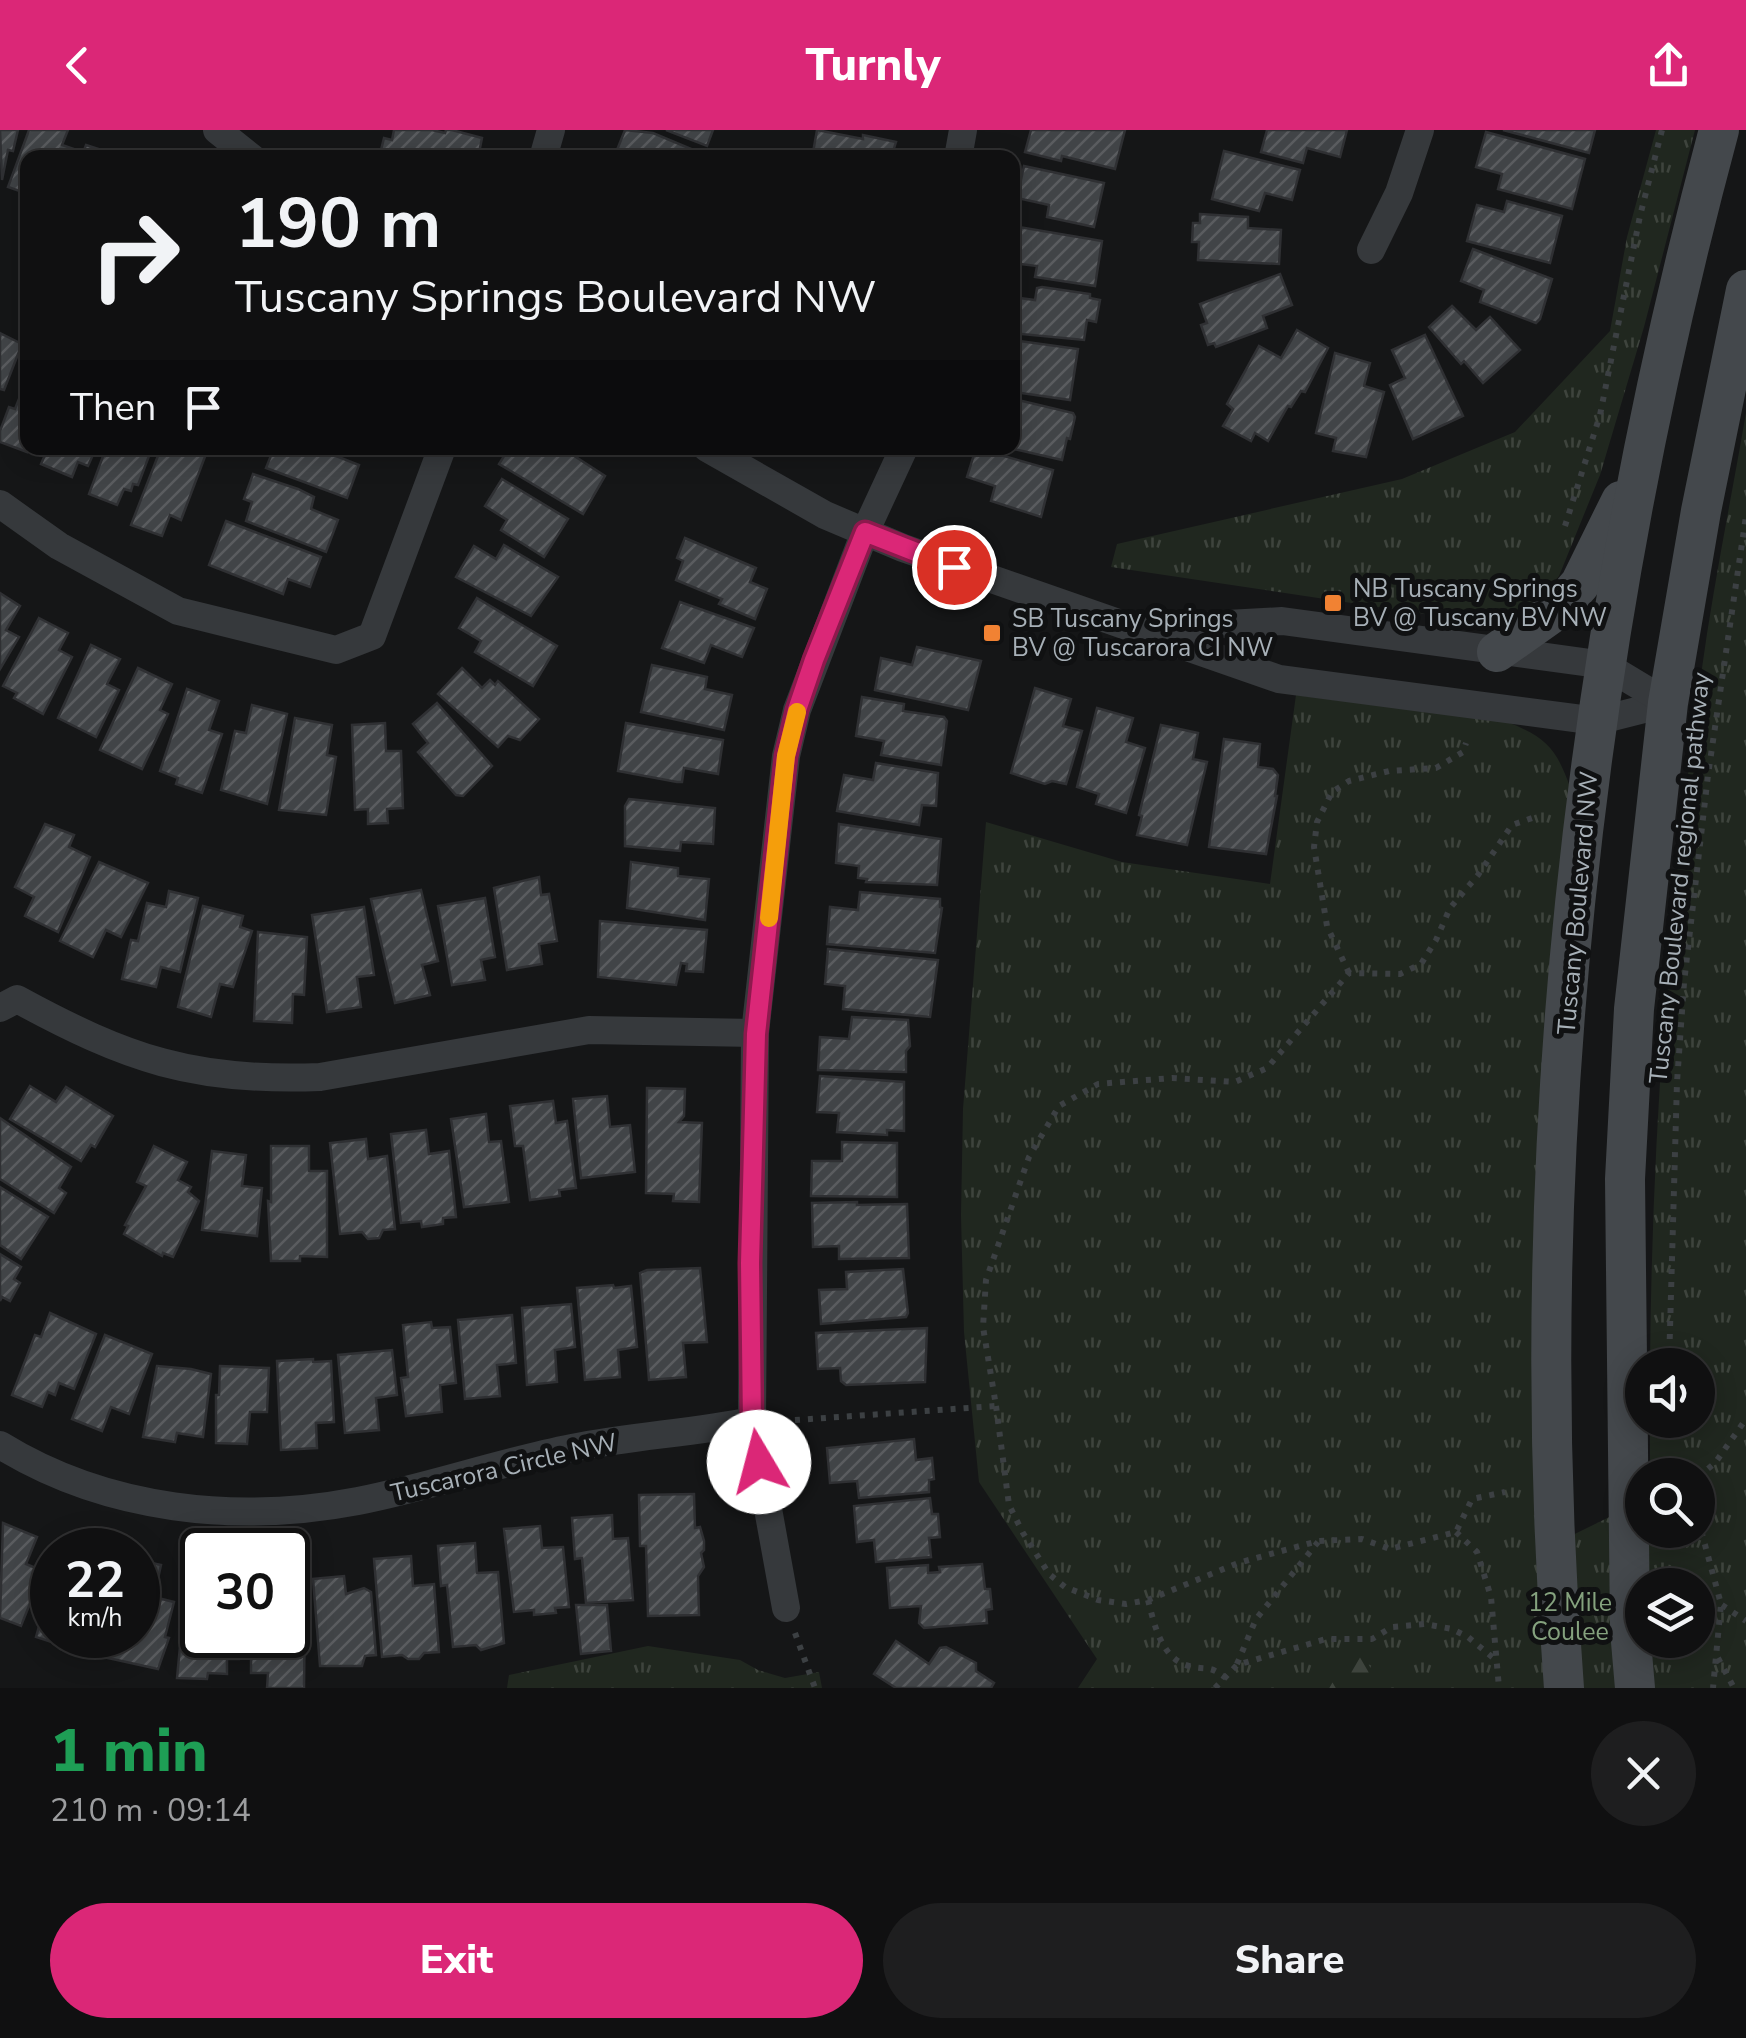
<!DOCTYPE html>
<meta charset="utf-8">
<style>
:root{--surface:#101011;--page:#1e1e1f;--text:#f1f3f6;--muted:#9c9d9f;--line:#303031;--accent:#db2777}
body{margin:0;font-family:"Nunito Sans",sans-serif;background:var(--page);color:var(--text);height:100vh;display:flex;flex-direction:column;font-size:38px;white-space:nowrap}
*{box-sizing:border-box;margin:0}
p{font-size:32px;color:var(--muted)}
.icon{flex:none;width:55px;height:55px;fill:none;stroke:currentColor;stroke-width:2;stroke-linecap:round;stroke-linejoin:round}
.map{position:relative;height:1558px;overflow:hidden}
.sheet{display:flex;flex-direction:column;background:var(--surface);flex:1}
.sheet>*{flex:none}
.guide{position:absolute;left:20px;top:20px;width:1000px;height:305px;border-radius:20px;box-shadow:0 5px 25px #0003,0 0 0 2px var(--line);background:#101011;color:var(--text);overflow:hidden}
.controls{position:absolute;left:1625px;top:1218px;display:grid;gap:20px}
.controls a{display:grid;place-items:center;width:90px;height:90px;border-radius:50%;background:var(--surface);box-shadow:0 5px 25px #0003,0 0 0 2px var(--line);font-size:50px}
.speed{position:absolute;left:30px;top:1398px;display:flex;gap:20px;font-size:50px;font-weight:700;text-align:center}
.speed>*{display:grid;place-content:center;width:130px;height:130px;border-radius:50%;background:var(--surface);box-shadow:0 5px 25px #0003,0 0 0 2px var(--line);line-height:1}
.speed small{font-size:25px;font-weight:400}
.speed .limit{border:5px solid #111;border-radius:15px;background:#fff;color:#111}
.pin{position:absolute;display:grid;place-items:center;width:85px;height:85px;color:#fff;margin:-42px;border:5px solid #fff;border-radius:50%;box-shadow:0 2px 10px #0007}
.me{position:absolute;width:110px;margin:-55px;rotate:352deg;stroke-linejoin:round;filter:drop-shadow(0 0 8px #0008)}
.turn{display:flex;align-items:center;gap:35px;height:210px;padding:0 50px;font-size:45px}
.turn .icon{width:130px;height:130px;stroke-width:2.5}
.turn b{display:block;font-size:70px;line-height:85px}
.then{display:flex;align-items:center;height:95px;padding:0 50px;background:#0003;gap:20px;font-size:38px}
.round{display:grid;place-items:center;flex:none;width:105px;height:105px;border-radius:52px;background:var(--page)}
.head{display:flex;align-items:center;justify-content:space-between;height:170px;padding:0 50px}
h1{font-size:60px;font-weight:800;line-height:75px;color:#1e9e55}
.primary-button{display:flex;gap:20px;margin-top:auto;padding:20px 50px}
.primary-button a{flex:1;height:115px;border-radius:60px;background:var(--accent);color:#fff;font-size:40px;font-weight:800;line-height:115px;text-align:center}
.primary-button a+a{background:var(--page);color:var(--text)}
header{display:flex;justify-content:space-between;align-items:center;height:130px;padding:0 50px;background:var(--accent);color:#fff;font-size:45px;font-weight:800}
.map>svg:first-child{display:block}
.grass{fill:url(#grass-tufts);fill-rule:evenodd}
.forest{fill:url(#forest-firs)}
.building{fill:url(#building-hatch);stroke:#2f3033;stroke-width:2.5}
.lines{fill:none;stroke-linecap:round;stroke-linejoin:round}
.path{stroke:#3c4043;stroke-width:6;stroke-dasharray:5 8;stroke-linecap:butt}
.street{stroke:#36393c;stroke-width:28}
.secondary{stroke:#44484c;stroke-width:40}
.route-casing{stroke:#8e194d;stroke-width:25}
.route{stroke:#db2777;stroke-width:18}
.slow{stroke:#f59e0b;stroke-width:18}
.poi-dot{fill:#f18233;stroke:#101112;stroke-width:4}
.labels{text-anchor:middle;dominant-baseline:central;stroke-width:10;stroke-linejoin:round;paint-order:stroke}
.poi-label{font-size:25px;fill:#a7b0b7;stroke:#101112;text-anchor:start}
.street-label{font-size:25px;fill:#a7b0b7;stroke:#101112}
.park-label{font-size:25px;fill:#85a27e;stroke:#101112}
</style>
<header><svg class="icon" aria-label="back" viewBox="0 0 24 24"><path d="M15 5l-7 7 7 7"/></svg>Turnly<svg class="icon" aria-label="share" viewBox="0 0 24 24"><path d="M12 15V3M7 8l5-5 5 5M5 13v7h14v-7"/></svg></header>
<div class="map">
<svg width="1746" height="1558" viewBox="0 0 1746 1558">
<defs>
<pattern id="grass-tufts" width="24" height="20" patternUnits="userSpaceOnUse" patternTransform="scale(2.5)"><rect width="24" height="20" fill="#20271f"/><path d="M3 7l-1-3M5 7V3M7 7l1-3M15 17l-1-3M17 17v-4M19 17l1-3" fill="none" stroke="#3e443d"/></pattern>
<pattern id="forest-firs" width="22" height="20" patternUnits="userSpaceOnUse" patternTransform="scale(2.5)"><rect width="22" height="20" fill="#20271f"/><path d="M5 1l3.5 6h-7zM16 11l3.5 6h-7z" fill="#3e443d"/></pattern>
<pattern id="building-hatch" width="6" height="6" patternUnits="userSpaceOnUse" patternTransform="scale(2.5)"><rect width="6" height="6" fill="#414447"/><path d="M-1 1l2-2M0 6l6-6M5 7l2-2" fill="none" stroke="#5a5c5f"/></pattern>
</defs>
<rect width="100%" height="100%" fill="#151617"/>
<g class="grass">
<path d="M1656,0H1695L1644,197L1600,345L1559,446L1536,472L1516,483L1425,484L1111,437L1117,414L1402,349L1515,302L1610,201L1627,107Z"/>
<path d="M1746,283V1558H1078L1097,1529L979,1352L964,1202L961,1085L963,979L986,692L1122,732L1270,754L1296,565L1507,592C1546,607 1556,618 1570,657L1534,1294L1536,1423L1642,1371V1400H1698V1345H1650V1290H1698V1235H1650C1652,1005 1669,773 1701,545C1713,457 1731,370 1746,283ZM1642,1455H1698V1510H1642Z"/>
<path d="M648,1516L740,1530L758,1540L785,1548L819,1542L822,1558H507L509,1545Z"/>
</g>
<path class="forest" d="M1359,1519L1383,1558H1292L1337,1527Z"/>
<g class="building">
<path d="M0,0H18L13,21L8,20L2,50Z"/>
<path d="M29,0H68L62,15L74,19L71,28H28V64L8,57Z"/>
<path d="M394,0H432L445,3L446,0H452L482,8L478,28H379L384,8L392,10Z"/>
<path d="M625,0L653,3L696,21L694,28H620L615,25Z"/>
<path d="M666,0H713L707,16Z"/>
<path d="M817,0L863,9V5L896,12L891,28H812Z"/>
<path d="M1031,0H1125L1115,39L1062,26L1061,31L1025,22Z"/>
<path d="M1267,0H1347L1340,27L1307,18L1303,33L1261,22Z"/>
<path d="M1503,0H1595L1589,23Z"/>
<path d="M1486,2L1585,29L1572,79L1498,59L1502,44L1476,37Z"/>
<path d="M86,15L117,25L116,28H81Z"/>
<path d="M1224,21L1300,40L1292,70L1265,63L1259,81L1212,69Z"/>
<path d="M1024,36L1104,53L1094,97L1047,87L1049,75L1017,68Z"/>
<path d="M1507,71L1562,86L1550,133L1467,111L1477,75L1504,82Z"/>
<path d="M1200,84L1248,87V98L1281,100L1279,134L1198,130L1199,112H1192L1193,93H1200Z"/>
<path d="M1013,96L1102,111L1095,156L1035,147L1037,136L1012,133Z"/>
<path d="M1473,119L1552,149L1540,189L1536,193L1480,172L1484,160L1461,151Z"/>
<path d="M1280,144L1292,175L1263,186L1267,198L1216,217L1214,213L1208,215L1201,195L1207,193L1200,174Z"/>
<path d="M1042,157L1090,164V168L1100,170L1096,192L1087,190L1084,210L1012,203V167L1035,170L1037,158Z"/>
<path d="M1452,176L1476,200L1490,187L1520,220L1483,253L1464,231L1461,234L1429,197Z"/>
<path d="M1297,200L1328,218L1305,262L1301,261L1291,277L1288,276L1268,311L1255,303L1251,311L1223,296L1233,279L1227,274L1259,216L1281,228Z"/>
<path d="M0,203L22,214L4,260L0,259Z"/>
<path d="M1425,205L1463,286L1413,309L1390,255L1405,248L1392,220Z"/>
<path d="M1012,210L1078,219L1070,270L1015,262L1017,244L1012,243Z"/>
<path d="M1335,223L1370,233L1364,256L1384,262L1366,327L1333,321L1336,308L1316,303Z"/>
<path d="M28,246V318L27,322L0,312V301L9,277L15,279Z"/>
<path d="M1018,270L1073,283L1075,287L1070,309L1067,308L1062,330L1009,318H1012V281Z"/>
<path d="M48,318H96L88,336L78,332L72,347L41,334Z"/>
<path d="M106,318H152L138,355L133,354L131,361L124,359L117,375L89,364Z"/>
<path d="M161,318H190L206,324L181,390L170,385L162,406L131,395Z"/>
<path d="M274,318H339L336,326L359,335L347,368L266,338Z"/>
<path d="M509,318H562L605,346L583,384L499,334Z"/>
<path d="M976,318L1053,340L1041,387L991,371L995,356L967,347Z"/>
<path d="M253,344L298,359L314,367L311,379L338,390L326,422L246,391L252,372L244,369Z"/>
<path d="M502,349L568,389L544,427L501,400L507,390L485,376Z"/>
<path d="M226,391L321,427L310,457L288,449L283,464L209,435Z"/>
<path d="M685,408L756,438L750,452L767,459L755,489L719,474L722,469L676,450L683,431L677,428Z"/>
<path d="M504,415L558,447L531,486L456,447L474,416L496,429Z"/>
<path d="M0,463L20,476L6,500L19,507L0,539Z"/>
<path d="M477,468L557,516L533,556L475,522L481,511L459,498Z"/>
<path d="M680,472L754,498L742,527L711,515L704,533L662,518Z"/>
<path d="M39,488L68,503L59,520L72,527L43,584L14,568L17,563L3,556Z"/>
<path d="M91,515L120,529L107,554L119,560L96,607L58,588Z"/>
<path d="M917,517L981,531L968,580L875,560L881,528L912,535Z"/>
<path d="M652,535L707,547L705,559L732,565L724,600L641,582Z"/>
<path d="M138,538L172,554L160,580L168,584L142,639L100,620Z"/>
<path d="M462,538L482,558L490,550L495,555L498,551L539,589L520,610L508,606L498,617L438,564Z"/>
<path d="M1035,558L1071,569L1063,596L1082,601L1066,654L1052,651L1045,654L1011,643Z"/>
<path d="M187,559L219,571L209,600L222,604L202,663L176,654L178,648L160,641Z"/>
<path d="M862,567L904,574L903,581L944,587L947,591L941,635L881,625L884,611L856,606Z"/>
<path d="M437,573L492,636L463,666L456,665L418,622L428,613L413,594Z"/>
<path d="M252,575L287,584L267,674L221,660L235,601L246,603Z"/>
<path d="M1097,578L1133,588L1126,612L1145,618L1126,683L1096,674L1099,664L1077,657Z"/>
<path d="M295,588L332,595L327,625L336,627L326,685L279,680Z"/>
<path d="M385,593L386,621H401L403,678L387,679L388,693L368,694V679L355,680L352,595Z"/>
<path d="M626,593L723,610L718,644L684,638L682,652H677L618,641Z"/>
<path d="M1161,595L1198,603L1193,629L1207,632L1187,715L1137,705L1142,686L1139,685Z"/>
<path d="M1224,609L1260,614L1258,637L1273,639L1278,645L1275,666H1277L1266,724L1209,717Z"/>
<path d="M876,633L938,643L936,676L922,675L919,695L837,681L844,645L873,650Z"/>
<path d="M629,669L715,678L713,714L681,712L680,721L625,716V676Z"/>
<path d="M45,694L74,705L69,717L90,727L58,802L25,786L34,767L15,757Z"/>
<path d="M839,694L941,709L937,755L866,752L867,749L858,748L859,736L836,733Z"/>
<path d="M99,732L148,753L121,807L106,800L93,827L60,811Z"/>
<path d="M631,732L678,738V746L709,749L705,790L627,778Z"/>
<path d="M539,747L541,765L549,764L557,811L539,814L542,834L507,840L494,758Z"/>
<path d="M421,760L438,831L422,835L430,865L395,873L371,769Z"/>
<path d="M169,761L198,768L180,842L161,837L156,857L122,849L131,810L138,811L147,773L166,777Z"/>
<path d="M860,762L940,769V777L942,778L935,823L827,814L830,777L858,780Z"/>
<path d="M485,768L495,827L481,830L485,850L452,855L438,776Z"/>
<path d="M203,776L243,786L240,797L252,801L233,857L220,854L211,887L178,877Z"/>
<path d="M364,777L374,845L357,847L361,877L327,882L312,785Z"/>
<path d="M600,791L707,800L703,842L686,841L687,834L681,833L676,855L598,847Z"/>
<path d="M258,802L307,807L304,865L293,864L292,893L254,891Z"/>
<path d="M828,819L938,830L930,887L843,879L845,856L825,854Z"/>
<path d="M852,887L908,890L910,916L906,921V942L818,940L820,907L849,909Z"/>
<path d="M820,946L904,952V1001L887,1000V1005L837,1002L839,983L817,982Z"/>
<path d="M30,956L56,972L66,957L113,986L95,1017L91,1015L81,1031L10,989Z"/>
<path d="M647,958L685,959L684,986L679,992L702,993L699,1072L673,1071L674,1064L646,1063Z"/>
<path d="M607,966L610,997L630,995L635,1042L581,1048L573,969Z"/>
<path d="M553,971L556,993L567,991L576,1058L559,1060L560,1066L530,1070L523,1016H515L510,976Z"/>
<path d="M486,984L489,1012L501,1011L509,1072L464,1077L451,989Z"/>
<path d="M0,988L71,1037L59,1058L66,1063L54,1083L0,1049Z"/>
<path d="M426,1000L429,1024L449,1021L456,1087L443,1088V1094L422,1097L421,1091L401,1093L391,1004Z"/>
<path d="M366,1009L368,1029L387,1026L395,1099L383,1100L379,1108L368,1109L362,1102L340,1104L330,1013Z"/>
<path d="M842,1012L897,1013V1067L811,1066L812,1031H842Z"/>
<path d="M154,1016L187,1032L178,1050L191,1057L188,1062L199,1071L173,1127L163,1123L162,1126L124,1104L128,1096L125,1095L146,1056L137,1052Z"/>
<path d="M271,1016H309V1041H327V1127L300,1126V1131H271L268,1071L271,1072Z"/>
<path d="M212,1021L246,1025L242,1056L262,1058L257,1106L202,1100Z"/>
<path d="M0,1057L48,1087L21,1129L0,1115Z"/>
<path d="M857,1072V1075L907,1074L909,1128L839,1129V1116L813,1117L812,1073Z"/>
<path d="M0,1124L21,1137L14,1149L20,1153L10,1171L2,1167L0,1171Z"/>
<path d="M700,1138L707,1212L683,1213L686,1247L649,1250L640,1143L647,1140Z"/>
<path d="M903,1139L908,1183L906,1187L821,1194L819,1160L847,1159L846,1142Z"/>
<path d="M613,1155L614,1158L631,1156L637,1217L618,1220L620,1247L585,1250L577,1158Z"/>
<path d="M571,1174L575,1217L555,1220L557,1252L527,1255L522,1178Z"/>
<path d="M50,1183L96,1204L74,1259L59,1253L55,1265L48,1262L42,1277L12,1265L35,1205L41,1207Z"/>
<path d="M512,1185L516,1233L497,1235L500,1266L465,1269L458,1190Z"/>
<path d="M431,1192L432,1198L450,1197L456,1253L440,1255L442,1282L406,1286L401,1248L408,1247L403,1195Z"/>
<path d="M927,1198L925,1252L846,1255L841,1251L840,1238L818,1239L816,1203Z"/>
<path d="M105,1205L152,1224L129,1284L111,1277L102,1301L72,1289Z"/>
<path d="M392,1220L397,1265L376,1268L379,1300L345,1303L338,1225Z"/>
<path d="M313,1229V1232L331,1231L334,1292L316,1293L317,1318L281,1320L277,1231Z"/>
<path d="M157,1236L191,1239L211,1244L203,1307L177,1303L175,1312L143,1307Z"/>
<path d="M220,1236L269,1238L267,1282H250L247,1314L216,1313V1265H219Z"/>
<path d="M914,1309L916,1330L932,1328L934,1349L929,1350V1362L859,1368L857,1351L830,1353L827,1318Z"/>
<path d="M694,1364L695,1398L700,1397L704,1411V1420L701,1423L704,1437L698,1446L699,1485L648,1486L646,1416H640L639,1365Z"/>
<path d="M930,1368L932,1384H938L940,1407L929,1408L931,1427L876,1432L874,1410L857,1412L854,1376Z"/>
<path d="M612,1385L613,1409L628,1408L633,1470L586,1473L582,1428L575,1429L572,1388Z"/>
<path d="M3,1393L37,1407L26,1434L43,1441L21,1496L0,1488Z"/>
<path d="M540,1396L542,1418L563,1417L569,1477L555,1478L556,1483L534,1485V1480L514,1482L504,1399Z"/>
<path d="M475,1413L477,1443L498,1442L504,1513L481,1520L476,1515L453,1517L447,1455L441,1456L438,1416Z"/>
<path d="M411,1426L413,1456L434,1454L439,1522L424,1523L419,1529H408L402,1525L382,1527L374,1429Z"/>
<path d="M138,1430L161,1435L154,1467L174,1472L165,1507L169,1508L158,1539L108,1528L113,1505H138Z"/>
<path d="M982,1434L985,1459H990L992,1479L986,1480L987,1493L924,1498L919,1493L921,1476L890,1478L887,1438L928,1435V1443L940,1442L939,1437Z"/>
<path d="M187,1443L202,1444V1505H240L239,1529H227V1544L208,1543L207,1549L177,1548Z"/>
<path d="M288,1446L291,1447L290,1476L305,1475L304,1558H267L268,1543H251V1505H288Z"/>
<path d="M344,1446L346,1464L364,1458L371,1462L376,1525L365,1526L362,1536H320L313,1449Z"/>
<path d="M52,1451V1505H96L91,1524L72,1518L68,1521L60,1519L58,1514L36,1507Z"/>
<path d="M576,1475H607L611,1521L581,1524Z"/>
<path d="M896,1511L929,1534L940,1518L946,1517L976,1533V1541L994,1553L991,1558H896L874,1544Z"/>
</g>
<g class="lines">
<g class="path">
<path d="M1565,396L1600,285L1640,86L1662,0"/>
<path d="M1349,843L1327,796L1314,717L1317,692L1332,662L1349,651L1389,641L1436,638L1463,622L1466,613"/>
<path d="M1669,1235L1677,952L1684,853L1708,645L1746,386"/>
<path d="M996,1276L1009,1375L1023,1403L1049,1444L1065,1457L1098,1470L1126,1474L1148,1470L1238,1433L1318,1411L1362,1409L1390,1419L1456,1402L1472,1369L1505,1362"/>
<path d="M782,1291L996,1276L983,1197L986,1150L1029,1027L1059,976L1098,954L1172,948L1235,952L1267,938L1349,843L1400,844L1421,834L1436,810L1450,778L1478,745L1512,695L1535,687"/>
<path d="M1668,1309V1290"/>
<path d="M1698,1347L1715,1333L1746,1289"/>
<path d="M1698,1389L1721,1474L1713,1558"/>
<path d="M1456,1402L1477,1422L1491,1467L1499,1558"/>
<path d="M1148,1470C1154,1493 1161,1529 1189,1536C1208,1541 1208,1534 1226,1548"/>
<path d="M1722,1475L1746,1491"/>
<path d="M795,1503L815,1558"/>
<path d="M1718,1528L1734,1558"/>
<path d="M1237,1534L1256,1489L1318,1412"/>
<path d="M1215,1558L1237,1535L1326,1509H1372L1392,1497L1425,1494L1452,1499L1468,1507L1497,1531"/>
</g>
<g class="street">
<path d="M217,0L252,28"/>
<path d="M543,28L551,0"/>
<path d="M958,28L963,0"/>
<path d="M1371,120L1399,63L1420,0"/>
<path d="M707,318L825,385L903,418L1279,549L1597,591L1668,573"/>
<path d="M0,374L59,416L178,481L336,520L372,506L442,318"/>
<path d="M1154,498L1282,491L1605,535L1668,573"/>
<path d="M0,878L17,869C127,929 194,952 320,947L589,900L755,903L752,1291L786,1478"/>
<path d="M755,903L786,626L797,580L865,402L904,318"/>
<path d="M0,1315C107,1381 238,1394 358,1371C430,1357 500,1332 572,1318C631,1306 692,1303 752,1291"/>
</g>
<g class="secondary">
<path d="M1497,522L1558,479L1580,454L1621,371"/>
<path d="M1564,1558C1523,1036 1583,505 1719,0"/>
<path d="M1635,1558L1630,1500L1625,1049L1634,879L1668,573L1701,381L1746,160"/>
</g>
</g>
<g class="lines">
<g class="route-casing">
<path id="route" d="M759,1332L752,1292L750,1133L756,904L786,626L797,580L814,530L865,402L954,437"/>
</g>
<use href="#route" class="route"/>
<path class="slow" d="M769,788L786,626L797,582"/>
</g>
<g class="poi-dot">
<rect x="1323" y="463" width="20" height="20" rx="5"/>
<rect x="982" y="493" width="20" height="20" rx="5"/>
</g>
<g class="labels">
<g class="poi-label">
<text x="1353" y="459">NB Tuscany Springs<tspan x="1353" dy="29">BV @ Tuscany BV NW</tspan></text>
<text x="1012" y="489">SB Tuscany Springs<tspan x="1012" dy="29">BV @ Tuscarora CI NW</tspan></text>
</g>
<g class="street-label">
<text transform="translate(1680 748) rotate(-84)">Tuscany Boulevard regional pathway</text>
<text transform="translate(1578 773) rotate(-85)">Tuscany Boulevard NW</text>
<text transform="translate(504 1338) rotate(-13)">Tuscarora Circle NW</text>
</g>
<g class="park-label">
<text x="1570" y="1473">12 Mile<tspan x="1570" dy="29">Coulee</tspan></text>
</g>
</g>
</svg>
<div class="controls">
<a><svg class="icon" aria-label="sound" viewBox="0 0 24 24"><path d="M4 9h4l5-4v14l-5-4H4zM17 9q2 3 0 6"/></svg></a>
<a><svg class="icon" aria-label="search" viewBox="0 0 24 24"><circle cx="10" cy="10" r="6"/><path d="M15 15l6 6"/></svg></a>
<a><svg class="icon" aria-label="layers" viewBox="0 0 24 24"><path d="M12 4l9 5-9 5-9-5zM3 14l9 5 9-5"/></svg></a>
</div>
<div class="speed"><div>22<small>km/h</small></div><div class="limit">30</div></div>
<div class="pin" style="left:954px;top:437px;background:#d93025"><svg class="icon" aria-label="arrive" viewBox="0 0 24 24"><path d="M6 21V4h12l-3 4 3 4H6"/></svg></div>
<svg class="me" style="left:759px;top:1332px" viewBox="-20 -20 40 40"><circle r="19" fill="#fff"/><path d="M0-13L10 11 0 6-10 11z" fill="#db2777"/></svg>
<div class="guide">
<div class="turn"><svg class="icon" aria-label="right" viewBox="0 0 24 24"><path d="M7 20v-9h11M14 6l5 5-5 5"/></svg><div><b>190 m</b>Tuscany Springs Boulevard NW</div></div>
<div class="then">Then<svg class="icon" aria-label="arrive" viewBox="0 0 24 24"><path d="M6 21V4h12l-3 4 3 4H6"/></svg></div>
</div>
</div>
<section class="sheet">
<div class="head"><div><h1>1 min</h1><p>210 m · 09:14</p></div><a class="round"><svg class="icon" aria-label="close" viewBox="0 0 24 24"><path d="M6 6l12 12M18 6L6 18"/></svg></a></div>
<div class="primary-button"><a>Exit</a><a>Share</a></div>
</section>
